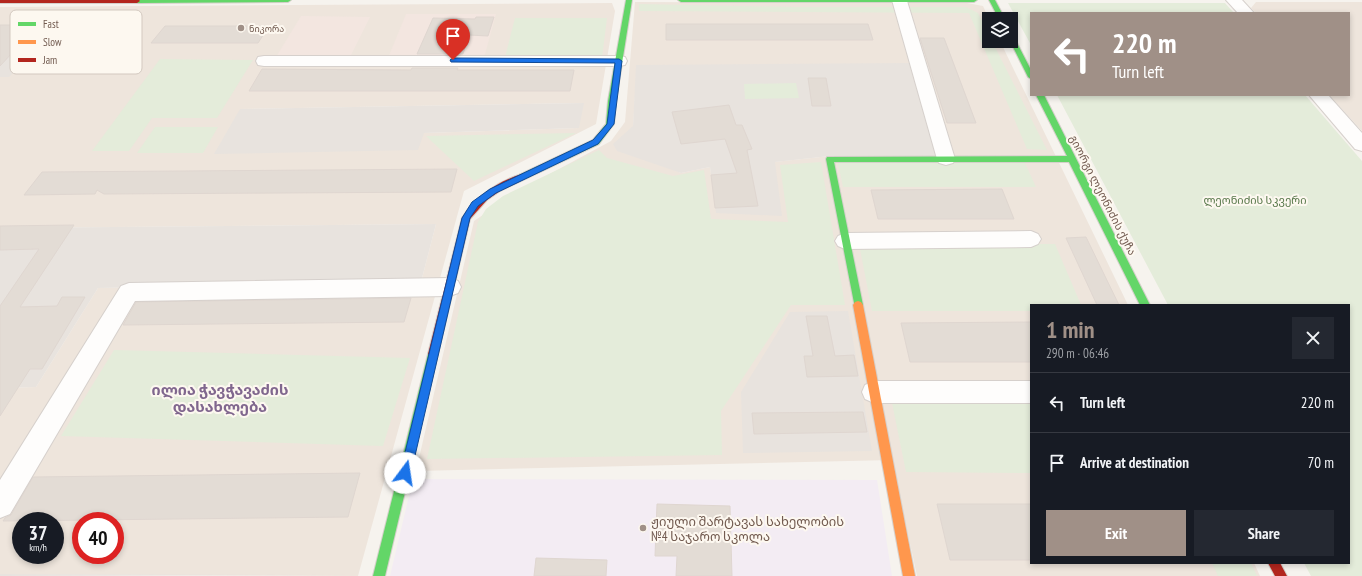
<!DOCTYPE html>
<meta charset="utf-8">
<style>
:root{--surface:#171b24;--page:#242831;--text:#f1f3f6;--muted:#9ea1a6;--line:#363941;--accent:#a09087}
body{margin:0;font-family:"PT Sans Narrow","Noto Sans Georgian",sans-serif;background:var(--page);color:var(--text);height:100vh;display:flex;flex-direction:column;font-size:15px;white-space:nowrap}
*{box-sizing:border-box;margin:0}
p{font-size:13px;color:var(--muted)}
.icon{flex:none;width:22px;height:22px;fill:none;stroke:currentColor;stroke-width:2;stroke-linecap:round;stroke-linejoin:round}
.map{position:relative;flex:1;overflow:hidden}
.sheet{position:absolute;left:1030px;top:304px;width:320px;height:260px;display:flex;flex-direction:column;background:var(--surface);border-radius:0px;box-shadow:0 2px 6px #0003}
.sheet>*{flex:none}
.guide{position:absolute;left:1030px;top:12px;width:320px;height:84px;border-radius:0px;box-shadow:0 2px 6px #0003;background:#a09087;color:#fff;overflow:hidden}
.tools{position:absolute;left:982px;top:12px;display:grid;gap:8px}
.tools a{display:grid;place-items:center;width:36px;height:36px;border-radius:0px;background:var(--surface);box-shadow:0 2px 6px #0003;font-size:20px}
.speed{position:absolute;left:12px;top:512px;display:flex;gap:8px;font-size:20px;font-weight:700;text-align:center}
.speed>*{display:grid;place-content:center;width:52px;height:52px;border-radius:50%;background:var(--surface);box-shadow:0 2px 6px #0003;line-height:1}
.speed small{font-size:10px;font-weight:400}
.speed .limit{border:6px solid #d22;background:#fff;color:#111}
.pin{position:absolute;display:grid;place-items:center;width:34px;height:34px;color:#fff;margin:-41px -17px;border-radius:50% 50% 50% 0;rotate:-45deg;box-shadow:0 0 4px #0007}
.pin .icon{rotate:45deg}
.me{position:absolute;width:44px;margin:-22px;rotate:14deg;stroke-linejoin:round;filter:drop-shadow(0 0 3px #0008)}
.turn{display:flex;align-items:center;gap:14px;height:84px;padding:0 16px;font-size:18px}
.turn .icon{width:52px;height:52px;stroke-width:2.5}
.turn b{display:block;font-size:28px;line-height:34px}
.round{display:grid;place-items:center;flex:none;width:42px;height:42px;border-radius:0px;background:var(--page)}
.headline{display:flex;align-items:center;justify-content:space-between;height:68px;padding:0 16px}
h1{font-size:24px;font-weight:600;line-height:30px;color:var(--accent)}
.action{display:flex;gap:8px;margin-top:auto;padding:8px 16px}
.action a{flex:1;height:46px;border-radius:0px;background:var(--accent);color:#fff;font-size:16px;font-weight:600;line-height:46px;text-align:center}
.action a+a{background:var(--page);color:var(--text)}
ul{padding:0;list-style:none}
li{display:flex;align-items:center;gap:12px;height:60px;padding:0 16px;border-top:1px solid var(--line)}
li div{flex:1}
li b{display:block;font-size:15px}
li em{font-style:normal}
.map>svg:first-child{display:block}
.residential{fill:#eee5dc;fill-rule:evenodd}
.commercial{fill:#f3e6e0}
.industrial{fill:#e8e3de}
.education{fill:#f3ecf3}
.green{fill:#e4ecda}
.building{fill:#e3dcd5;stroke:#dfd6d0}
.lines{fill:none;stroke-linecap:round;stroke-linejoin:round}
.street-casing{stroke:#d6d0cc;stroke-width:2}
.fast-casing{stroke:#d6d0cb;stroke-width:2}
.slow-casing{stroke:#d6d0cb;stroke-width:2}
.jam-casing{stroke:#d6d0cb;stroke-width:2}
.street{fill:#fefdfc;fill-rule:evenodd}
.fast{fill:#63d668;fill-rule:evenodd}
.slow{fill:#ff974d;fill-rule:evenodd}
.jam{fill:#b3261e;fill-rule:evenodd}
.route{fill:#1a73e8;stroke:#114b97}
.poi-dot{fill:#a09087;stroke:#fdf8f0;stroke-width:1.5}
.labels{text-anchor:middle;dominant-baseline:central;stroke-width:4;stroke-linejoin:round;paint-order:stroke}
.far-poi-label{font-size:9px;fill:#725b50;stroke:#fdf8f0;text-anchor:start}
.street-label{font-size:11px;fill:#725b50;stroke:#fdf8f0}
.park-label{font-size:11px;fill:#577749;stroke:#fdf8f0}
.near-poi-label{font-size:13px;fill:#725b50;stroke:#fdf8f0;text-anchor:start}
.district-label{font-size:15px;font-weight:bold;fill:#80678e;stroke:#fdf8f0}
.key{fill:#fdf8f0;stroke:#d3c9c0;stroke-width:1}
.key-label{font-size:11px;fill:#725b50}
</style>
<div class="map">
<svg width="1362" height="576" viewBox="0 0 1362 576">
<rect width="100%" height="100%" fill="#f6f3ee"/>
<g class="residential">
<path d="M635,2L967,3L983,6L989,19V41H1000L1128,305H1031V563H1254L1260,576H917L892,460L416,471L474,221L520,190L611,141L625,122ZM637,65L830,156L774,162L717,213L710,167L681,173L614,144L633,127Z"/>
<path d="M1256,2H1362V131L1329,95H1349V13H1256L1251,8Z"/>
<path d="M612,3L615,11L596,124L464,191L358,576L0,574V388L36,387L98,288L421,282L436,224L0,228V77H9L4,59H0V7ZM583,103L578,128L424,133L240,109ZM21,521H55V555H21ZM81,521H115V555H81Z"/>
</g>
<g class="commercial">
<path d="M406,14H496L484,58H388Z"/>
<path d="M301,16L370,17L350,57H276Z"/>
</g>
<g class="industrial">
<path d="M37,48L9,77H0V59Z"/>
<path d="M913,63L941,156H830L775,162L782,216L716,213L710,167L681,173L617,151L613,144L633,126L636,65Z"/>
<path d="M584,103L579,128L424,133L418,150L214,154L240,109Z"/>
<path d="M436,224L421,282L98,288L36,387L0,388V228Z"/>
<path d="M848,311L872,451L743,453L741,392L790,312Z"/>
<path d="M0,574L356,575L0,576Z"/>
</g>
<path class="education" d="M413,479L877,480L892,576H390Z"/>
<g class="green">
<path d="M1008,3H1225L1234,13H1031V45Z"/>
<path d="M639,4L795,7H966L978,13L989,35V41H992L1047,150L1027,149L969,13L639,11Z"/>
<path d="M515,18H607L602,58L505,57Z"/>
<path d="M160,59L253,60L217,118H152L129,151H92Z"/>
<path d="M796,83L799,98L745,99L744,84Z"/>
<path d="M1057,95H1305L1362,161V576H1311L1304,563H1349V305H1168Z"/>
<path d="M155,127H218L203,153H137Z"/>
<path d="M576,133L474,181L426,136Z"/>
<path d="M599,150L607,158L673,176L704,170L711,219L788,222L780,165L821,162L845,305H791L721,411L722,455L427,459L478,222L486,209L503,196Z"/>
<path d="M838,163H1025L1036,187H843Z"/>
<path d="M859,244H1055L1081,305H1031V311H872Z"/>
<path d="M114,350L410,358L383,446L61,436Z"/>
<path d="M891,398L1031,399V473L906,472Z"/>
<path d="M1212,563H1251L1257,576H1218Z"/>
</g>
<g class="building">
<path d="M476,17H494L488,36L469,35L463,54H417L433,18L475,19Z"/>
<path d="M666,24H868L873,40H666Z"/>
<path d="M0,25H38L0,66Z"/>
<path d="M165,26H269L258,43H151Z"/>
<path d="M920,38H944L976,123H947Z"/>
<path d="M412,68H458L457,70H574L570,91H249L262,69L411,70Z"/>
<path d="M808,78H826L831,106H812Z"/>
<path d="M729,105L736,125H742L752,149L747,150L758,206L715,208L711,175L737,173L725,139L681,144L672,112Z"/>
<path d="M457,169L451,192L104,194L97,190L95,194L24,195L42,172Z"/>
<path d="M1002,189L1014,219H878L871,190Z"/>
<path d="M74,225L20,307L57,306L62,297H85L42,369H30L0,416V306L39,249L0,250V226Z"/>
<path d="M1086,237L1119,305H1097L1066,238Z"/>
<path d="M411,298L404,322L123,325L136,302Z"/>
<path d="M806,316H827L835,356L854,355L858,376L807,377L804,356H813Z"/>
<path d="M1031,322V362H910L901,323Z"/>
<path d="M863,412L867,432L754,434L752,413Z"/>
<path d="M360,473L348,517L3,521L5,518L11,515L33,477Z"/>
<path d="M657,504L730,506L732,576H676L677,556H655Z"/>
<path d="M937,504H1031V560H950Z"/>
<path d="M536,558L607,560L606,576H534Z"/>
</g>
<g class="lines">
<g class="street-casing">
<g id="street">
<path d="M892,0L907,1L955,159L953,163L946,165L939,163L937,159Z"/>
<path d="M1226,0H1242L1254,13H1238Z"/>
<path d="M264,56H619L625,57L627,61L625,65L619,66H264L258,65L256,61L258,57Z"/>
<path d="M1309,95H1328L1362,133V151L1355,149Z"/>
<path d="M1031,231L1038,234L1041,239L1038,244L1031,247L845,249L838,246L835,241L838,236L845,233Z"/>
<path d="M450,278L458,281L461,287L458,293L450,296L135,301L10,514L0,518V480L121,286L129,283Z"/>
<path d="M874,381H1031V403H874L865,399L862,392L865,385Z"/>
</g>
</g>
<g class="fast-casing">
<g id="fast">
<path d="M135,0H291L288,2L137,3L135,2Z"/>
<path d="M626,0H632L616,101L614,124L599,144L525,179H519L518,177L519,175L593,140L606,124L608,101Z"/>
<path d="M678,0H977L974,2H681Z"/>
<path d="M989,0H995L1005,19H999Z"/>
<path d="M1011,35L1014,37L1031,70V79L1028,77L1010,41H1011Z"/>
<path d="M1036,95H1044L1150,305H1140L1069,162H834L863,305L861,308H855L826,159L827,157L1067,156Z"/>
<path d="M433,350L436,351L438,354L385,576H373L428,354L430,351Z"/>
</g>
</g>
<g class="slow-casing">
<path id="slow" d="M858,301L861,302L863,305L915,576H903L853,305L855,302Z"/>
</g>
<g class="jam-casing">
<g id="jam">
<path d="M0,0H139L140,1L137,3H0Z"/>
<path d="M522,174L525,175L526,177L525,179L500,191L487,200L470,219L438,354L436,357L433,358L430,357L428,354L462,218C475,197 498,181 522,174Z"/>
<path d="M1268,563H1280L1287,576H1275Z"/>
</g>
</g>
<use href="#street" class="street"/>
<use href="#fast" class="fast"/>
<use href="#slow" class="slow"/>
<use href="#jam" class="jam"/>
</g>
<path class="route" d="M453,58L619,59L622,61L614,124L598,144L496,193L478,206L470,218L411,473L409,477L405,478L401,477L400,473L462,218L472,202L490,189L593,140L607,124L615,63L451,62L450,60Z"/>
<g class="poi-dot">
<circle cx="241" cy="28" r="4"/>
<circle cx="643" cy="528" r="4"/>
</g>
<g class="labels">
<g class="far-poi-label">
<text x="249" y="28">ნიკორა</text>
</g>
<g class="street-label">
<text transform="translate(1103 195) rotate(63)">გიორგი ლეონიძის ქუჩა</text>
</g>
<g class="park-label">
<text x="1255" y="200">ლეონიძის სკვერი</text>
</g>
<g class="near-poi-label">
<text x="651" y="521">ჟიული შარტავას სახელობის<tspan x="651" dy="15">№4 საჯარო სკოლა</tspan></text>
</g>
<g class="district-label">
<text x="220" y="389">ილია ჭავჭავაძის<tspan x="220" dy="17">დასახლება</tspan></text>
</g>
</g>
<rect x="10" y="10" width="132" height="64" rx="6" class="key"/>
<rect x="18" y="22" width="18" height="4" fill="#63d668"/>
<rect x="18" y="40" width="18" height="4" fill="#ff974d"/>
<rect x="18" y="58" width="18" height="4" fill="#b3261e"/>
<g class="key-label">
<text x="43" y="28">Fast</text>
<text x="43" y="46">Slow</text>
<text x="43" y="64">Jam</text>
</g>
</svg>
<div class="tools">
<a><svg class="icon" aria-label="layers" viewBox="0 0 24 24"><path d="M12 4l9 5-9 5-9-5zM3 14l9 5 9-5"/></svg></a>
</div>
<div class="speed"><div>37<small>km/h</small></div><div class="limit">40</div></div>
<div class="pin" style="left:453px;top:60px;background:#d93025"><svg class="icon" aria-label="arrive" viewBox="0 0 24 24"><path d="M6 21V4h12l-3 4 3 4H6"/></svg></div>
<svg class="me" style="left:405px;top:473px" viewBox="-20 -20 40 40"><circle r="19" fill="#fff"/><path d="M0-13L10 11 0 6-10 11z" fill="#1a73e8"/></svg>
<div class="guide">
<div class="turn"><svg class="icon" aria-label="left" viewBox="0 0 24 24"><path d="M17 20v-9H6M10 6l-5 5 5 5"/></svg><div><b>220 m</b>Turn left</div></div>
</div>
<section class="sheet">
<div class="headline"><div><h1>1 min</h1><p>290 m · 06:46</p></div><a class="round"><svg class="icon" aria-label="close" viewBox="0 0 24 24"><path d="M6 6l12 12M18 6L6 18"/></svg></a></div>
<ul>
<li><svg class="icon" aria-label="left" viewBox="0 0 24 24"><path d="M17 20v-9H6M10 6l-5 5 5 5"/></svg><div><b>Turn left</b></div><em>220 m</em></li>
<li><svg class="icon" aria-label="arrive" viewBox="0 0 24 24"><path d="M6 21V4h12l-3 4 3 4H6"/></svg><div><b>Arrive at destination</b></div><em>70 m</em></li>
</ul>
<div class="action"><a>Exit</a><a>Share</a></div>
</section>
</div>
